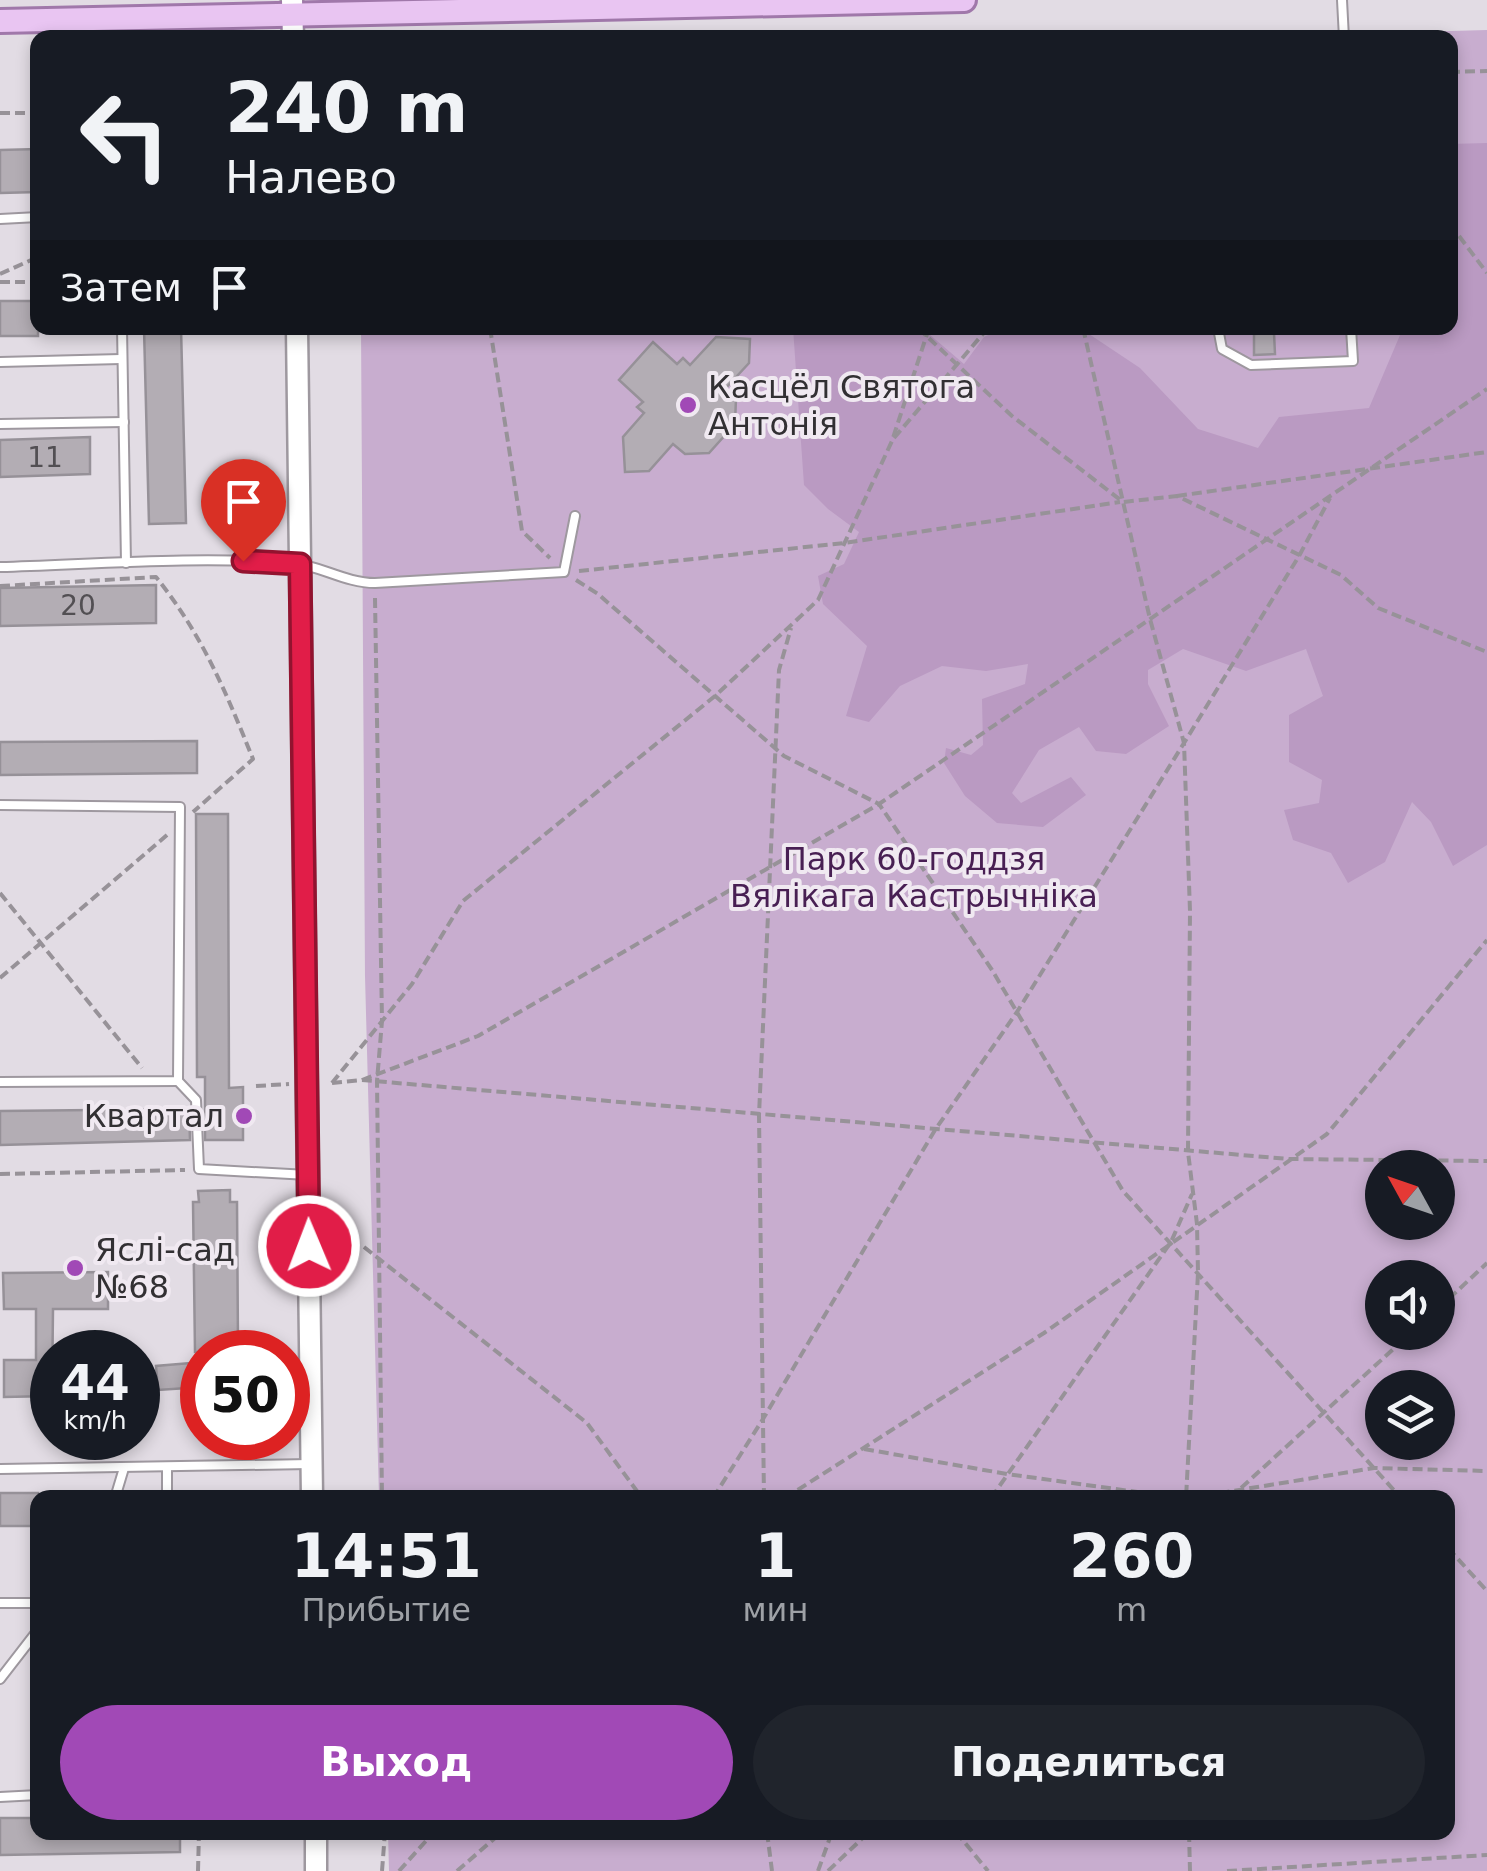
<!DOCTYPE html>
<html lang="ru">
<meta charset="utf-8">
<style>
:root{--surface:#171b24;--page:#20242c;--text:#f1f3f6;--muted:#9ea1a6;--accent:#a149b6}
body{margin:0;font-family:"DejaVu Sans",sans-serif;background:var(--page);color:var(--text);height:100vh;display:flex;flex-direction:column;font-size:38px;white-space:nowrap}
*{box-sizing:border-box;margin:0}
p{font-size:32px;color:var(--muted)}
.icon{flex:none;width:55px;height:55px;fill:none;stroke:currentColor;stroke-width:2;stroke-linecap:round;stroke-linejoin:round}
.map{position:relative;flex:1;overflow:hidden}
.drawer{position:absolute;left:30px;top:1490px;width:1425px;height:350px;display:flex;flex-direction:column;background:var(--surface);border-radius:20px;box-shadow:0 5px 15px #0003}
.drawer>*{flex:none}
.top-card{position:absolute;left:30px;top:30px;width:1428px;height:305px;border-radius:20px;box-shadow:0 5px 15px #0003;background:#171b24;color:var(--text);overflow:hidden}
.needle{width:65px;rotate:310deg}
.tools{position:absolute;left:1365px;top:1150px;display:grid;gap:20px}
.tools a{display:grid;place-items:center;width:90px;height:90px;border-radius:50%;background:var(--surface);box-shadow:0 5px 15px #0003;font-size:50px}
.speed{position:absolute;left:30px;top:1330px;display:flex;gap:20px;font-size:50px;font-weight:700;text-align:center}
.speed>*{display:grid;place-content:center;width:130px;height:130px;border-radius:50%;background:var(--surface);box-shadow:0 5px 15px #0003;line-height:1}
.speed small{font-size:25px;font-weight:400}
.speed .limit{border:15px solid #d22;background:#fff;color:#111}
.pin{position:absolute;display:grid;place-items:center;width:85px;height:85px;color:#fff;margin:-102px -42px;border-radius:50% 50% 50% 0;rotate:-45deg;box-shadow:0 0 10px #0007}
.pin .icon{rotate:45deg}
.me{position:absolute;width:110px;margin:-55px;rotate:359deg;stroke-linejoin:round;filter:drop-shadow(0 0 8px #0008)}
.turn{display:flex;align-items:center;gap:35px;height:210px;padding:0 30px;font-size:45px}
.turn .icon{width:130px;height:130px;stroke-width:2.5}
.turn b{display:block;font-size:70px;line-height:85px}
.then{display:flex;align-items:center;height:95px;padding:0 30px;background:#0003;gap:20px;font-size:38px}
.eta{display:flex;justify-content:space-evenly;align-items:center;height:170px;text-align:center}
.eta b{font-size:60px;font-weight:800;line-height:70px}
.action{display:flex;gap:20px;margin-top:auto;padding:20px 30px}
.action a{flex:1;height:115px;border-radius:60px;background:var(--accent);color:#fff;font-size:40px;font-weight:800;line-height:115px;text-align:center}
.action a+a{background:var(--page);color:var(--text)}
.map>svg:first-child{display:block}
.green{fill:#c8adcf;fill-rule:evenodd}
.forest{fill:#ba9ac2}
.building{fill:#b3adb4;stroke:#969198;stroke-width:2.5}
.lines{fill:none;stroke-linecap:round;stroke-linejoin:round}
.service-casing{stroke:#9e989f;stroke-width:12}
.secondary-casing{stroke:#9e989f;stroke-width:25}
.primary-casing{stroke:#a078aa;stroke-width:28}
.path{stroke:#979298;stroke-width:4;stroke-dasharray:10 5;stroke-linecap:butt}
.service{stroke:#fff;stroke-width:8}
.secondary{stroke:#fff;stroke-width:20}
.primary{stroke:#e9c5f2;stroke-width:22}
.route-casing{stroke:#92132f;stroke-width:25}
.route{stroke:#e11d48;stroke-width:18}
.poi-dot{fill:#a149b6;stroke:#f0e9f1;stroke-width:4}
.labels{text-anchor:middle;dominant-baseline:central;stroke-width:8;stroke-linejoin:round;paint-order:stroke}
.number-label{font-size:28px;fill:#524f53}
.poi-label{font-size:32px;fill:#323033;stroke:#f0e9f1;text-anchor:start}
.park-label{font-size:32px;fill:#481f53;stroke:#f0e9f1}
</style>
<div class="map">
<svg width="1487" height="1871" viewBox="0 0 1487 1871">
<rect width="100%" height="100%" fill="#e2dce4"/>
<path class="green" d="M1487,30V1871H389L388,1832H1448V1498L379,1497L365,976L361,328H1450V38L1232,37ZM1382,1168H1438V1222H1382ZM1382,1278H1438V1332H1382ZM1382,1388H1438V1442H1382Z"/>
<path class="forest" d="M1487,143V845L1453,866L1431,822L1412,802L1385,862L1348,883L1331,853L1293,840L1284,810L1319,803L1322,780L1289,762V715L1323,696L1306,649L1246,671L1183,649L1148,670V684L1169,726L1126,754L1096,751L1079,727L1039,750L1012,793L1021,803L1071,777L1086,795L1043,827L997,823L965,796L944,763L946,748L971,755L983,745L982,699L1025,684L1028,664L986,671L942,666L900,686L869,722L846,716L867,646L823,604L818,576L844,564L859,532L828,509L804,485L793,328H922L964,364L984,337L1003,328H1080L1140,368L1198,429L1258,448L1279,417L1369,408L1403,328H1450V144Z"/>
<g class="building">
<path d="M38,149V192L0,193V150Z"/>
<rect x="0" y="301" width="38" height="35"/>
<path d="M144,328H181L186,523L149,524Z"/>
<path d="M1274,333L1275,354L1254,355V334Z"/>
<path d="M716,337L750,339L749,363L725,389L736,398L735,424L709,453L685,454L673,444L649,471L625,472L623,437L644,413L637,407L643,402L619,380L653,342L677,364L683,358L690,365Z"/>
<path d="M90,437V474L0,477V440Z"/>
<path d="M156,585V623L0,626V588Z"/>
<path d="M197,741V773L0,775V742Z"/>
<path d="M196,814H228L229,1088L243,1087V1140H205V1077H197Z"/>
<path d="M189,1109L190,1140L0,1145V1111Z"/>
<path d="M230,1190V1202H237L238,1346H232V1352H195L193,1202H199L198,1191Z"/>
<path d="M108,1272V1309H53L52,1396L4,1397V1360H36V1309H4L3,1273Z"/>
<path d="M202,1362V1387L158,1390L156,1366Z"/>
<rect x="0" y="1493" width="38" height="33"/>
<path d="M0,1818H38V1832H180V1852L0,1855Z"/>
</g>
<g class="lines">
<g class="service-casing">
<g id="service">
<path d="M1342,0L1344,38"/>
<path d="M0,219L38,217"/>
<path d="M122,328L126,563"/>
<path d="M1218,328L1222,349L1251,365L1353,361L1351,328"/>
<path d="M0,362L121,359"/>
<path d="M0,424L124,422"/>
<path d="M0,567C97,564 196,556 293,563C321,566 346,583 375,583L564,572L575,516"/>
<path d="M0,805L180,807L178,1081L0,1082"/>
<path d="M178,1081L196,1100L199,1169L308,1175"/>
<path d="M167,1467V1498"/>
<path d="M0,1469L310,1464"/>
<path d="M115,1498L124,1468"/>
<path d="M0,1603H38"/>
<path d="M0,1679L38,1630"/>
<path d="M0,1797L38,1795"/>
</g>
</g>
<g class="secondary-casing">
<g id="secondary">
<path d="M292,0L293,38"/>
<path d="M297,328L312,1498"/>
<path d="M316,1832V1871"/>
</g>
</g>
<g class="primary-casing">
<path id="primary" d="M0,21L964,0"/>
</g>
<g class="path">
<path d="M1450,72L1487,71"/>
<path d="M0,113H38"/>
<path d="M1450,224L1487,273"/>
<path d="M0,274L38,257"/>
<path d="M0,282H38"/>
<path d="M490,328L522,531L550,558"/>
<path d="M918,328L1012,416L1123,502L1177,496L1341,575L1378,608L1487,652"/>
<path d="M1083,328L1150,619L1184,743L1190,911L1188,1152L1197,1224L1198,1273L1186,1498"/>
<path d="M894,438L988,328"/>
<path d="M1177,496L1487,452"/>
<path d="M579,571L844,543L1120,502"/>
<path d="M576,580L598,594L784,756L879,804L992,970L1123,1191L1401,1498"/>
<path d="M0,586L156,577C203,636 225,690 253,759L193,812"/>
<path d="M375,598L382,1021L377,1081L382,1498"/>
<path d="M0,893L142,1068"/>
<path d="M0,978L167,835"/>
<path d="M362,1080L478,1036L879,804L1487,389"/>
<path d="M332,1083L362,1080L1289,1159L1487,1161"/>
<path d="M332,1083L412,984L463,901L715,696L818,600L892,441L929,328"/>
<path d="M256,1086L289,1084"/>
<path d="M0,1174L185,1170"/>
<path d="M364,1247L587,1423L642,1498"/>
<path d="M1438,1309L1487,1263"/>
<path d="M864,1449L1007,1474L1181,1498"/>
<path d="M713,1498L763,1419L935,1130L1017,1012L1184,743L1299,556L1330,498"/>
<path d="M764,1498L759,1115L779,670L791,628"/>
<path d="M785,1498L1044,1333L1327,1134L1487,940"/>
<path d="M991,1498L1171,1242L1192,1194"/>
<path d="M1190,1498L1374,1468L1487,1471"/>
<path d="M1230,1498L1412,1332"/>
<path d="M1448,1548L1487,1591"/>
<path d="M767,1832L772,1871"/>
<path d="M956,1832L988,1871"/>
<path d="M1189,1832L1190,1871"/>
<path d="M198,1871L199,1832"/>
<path d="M382,1871L385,1832"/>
<path d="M399,1871L434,1832"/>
<path d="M457,1871L502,1832"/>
<path d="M818,1871L832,1832"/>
<path d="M828,1871L869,1832"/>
<path d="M1227,1871L1487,1855"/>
</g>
<use href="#service" class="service"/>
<use href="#secondary" class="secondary"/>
<use href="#primary" class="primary"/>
</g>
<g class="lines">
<g class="route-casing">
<path id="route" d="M243,561L300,564L309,1246"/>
</g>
<use href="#route" class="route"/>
</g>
<g class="poi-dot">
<circle cx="688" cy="405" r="10"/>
<circle cx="244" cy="1116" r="10"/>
<circle cx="75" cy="1268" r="10"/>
</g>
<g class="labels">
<g class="number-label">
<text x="45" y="457">11</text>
<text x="78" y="605">20</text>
</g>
<g class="poi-label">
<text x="708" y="387">Касцёл Святога<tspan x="708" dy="37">Антонія</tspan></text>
<text x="224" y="1116" text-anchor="end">Квартал</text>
<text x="95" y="1250">Яслі-сад<tspan x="95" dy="37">№68</tspan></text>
</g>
<g class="park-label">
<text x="914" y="859">Парк 60-годдзя<tspan x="914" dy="37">Вялікага Кастрычніка</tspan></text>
</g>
</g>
</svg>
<div class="tools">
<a><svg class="needle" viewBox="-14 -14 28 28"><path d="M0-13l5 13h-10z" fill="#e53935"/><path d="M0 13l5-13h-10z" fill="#9ea1a6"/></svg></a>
<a><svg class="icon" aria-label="sound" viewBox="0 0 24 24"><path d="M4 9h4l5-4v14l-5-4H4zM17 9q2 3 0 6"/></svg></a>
<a><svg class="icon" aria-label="layers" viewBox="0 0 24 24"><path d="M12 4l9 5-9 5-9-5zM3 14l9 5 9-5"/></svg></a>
</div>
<div class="speed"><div>44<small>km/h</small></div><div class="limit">50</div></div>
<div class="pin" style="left:243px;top:561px;background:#d93025"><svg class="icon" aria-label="arrive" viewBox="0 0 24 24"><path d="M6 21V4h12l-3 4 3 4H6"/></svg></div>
<svg class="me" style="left:309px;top:1246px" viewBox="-20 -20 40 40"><circle r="17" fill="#e11d48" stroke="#fff" stroke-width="3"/><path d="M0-11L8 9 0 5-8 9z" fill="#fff"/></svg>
<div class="top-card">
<div class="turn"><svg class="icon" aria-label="left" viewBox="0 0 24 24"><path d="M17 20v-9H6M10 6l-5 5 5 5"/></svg><div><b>240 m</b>Налево</div></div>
<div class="then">Затем<svg class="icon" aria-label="arrive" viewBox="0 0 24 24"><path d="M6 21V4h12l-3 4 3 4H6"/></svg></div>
</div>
<section class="drawer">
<div class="eta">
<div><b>14:51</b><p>Прибытие</p></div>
<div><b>1</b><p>мин</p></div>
<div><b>260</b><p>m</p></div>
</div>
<div class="action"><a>Выход</a><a>Поделиться</a></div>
</section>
</div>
